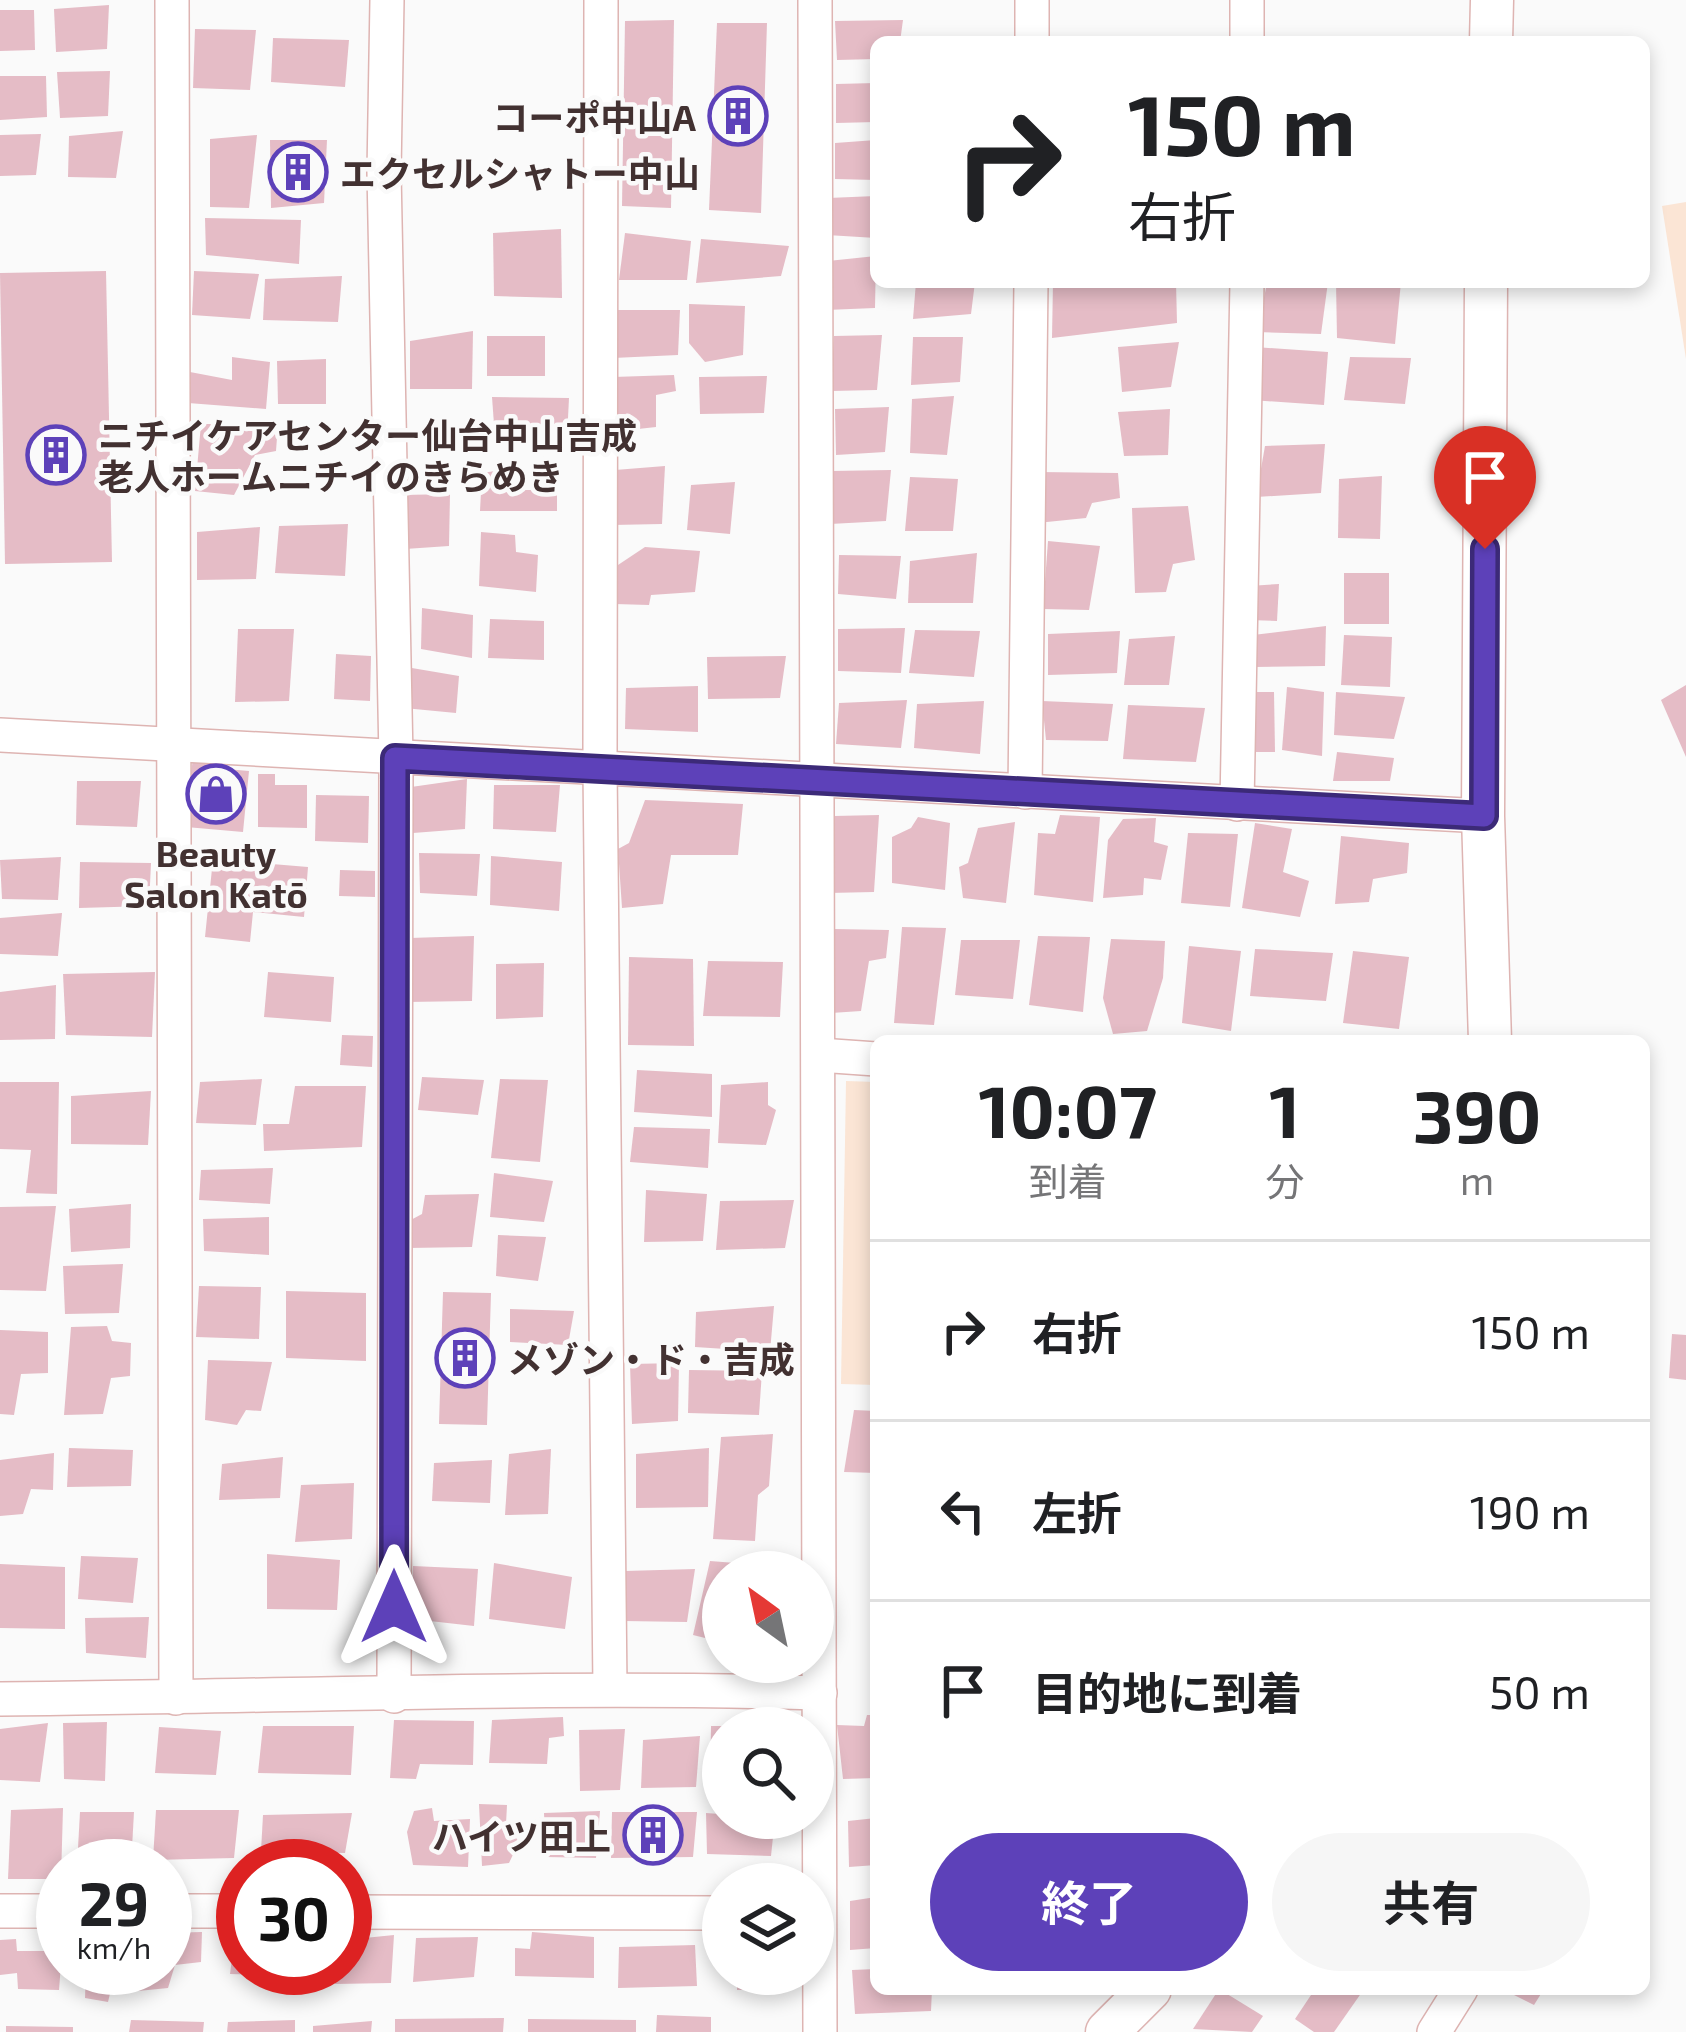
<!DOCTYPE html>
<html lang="ja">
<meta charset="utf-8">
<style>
:root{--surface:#fff;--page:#f6f6f6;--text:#202124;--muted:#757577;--line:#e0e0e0;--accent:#5d41b9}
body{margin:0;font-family:"Exo 2","Noto Sans JP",sans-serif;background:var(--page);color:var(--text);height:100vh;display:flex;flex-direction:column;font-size:45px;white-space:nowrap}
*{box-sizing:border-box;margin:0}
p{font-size:39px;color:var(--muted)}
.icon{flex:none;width:66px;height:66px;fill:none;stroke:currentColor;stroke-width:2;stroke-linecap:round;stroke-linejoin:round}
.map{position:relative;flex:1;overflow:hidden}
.panel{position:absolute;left:870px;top:1035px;width:780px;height:960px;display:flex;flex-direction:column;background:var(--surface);border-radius:18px;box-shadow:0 6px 18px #0003}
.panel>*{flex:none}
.hud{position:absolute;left:870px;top:36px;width:780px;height:252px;border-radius:18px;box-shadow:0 6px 18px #0003;background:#fff;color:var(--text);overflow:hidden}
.needle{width:78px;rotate:327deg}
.tools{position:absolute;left:702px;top:1551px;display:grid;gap:24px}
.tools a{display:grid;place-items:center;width:132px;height:132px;border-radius:50%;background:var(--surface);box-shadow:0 6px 18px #0003;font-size:60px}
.speed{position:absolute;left:36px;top:1839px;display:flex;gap:24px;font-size:60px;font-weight:700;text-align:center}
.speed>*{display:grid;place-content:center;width:156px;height:156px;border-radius:50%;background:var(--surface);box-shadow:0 6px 18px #0003;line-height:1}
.speed small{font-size:30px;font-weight:400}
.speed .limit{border:18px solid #d22;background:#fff;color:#111}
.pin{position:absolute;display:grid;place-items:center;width:102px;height:102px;color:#fff;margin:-123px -51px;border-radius:50% 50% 50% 0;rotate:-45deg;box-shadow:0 0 12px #0007}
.pin .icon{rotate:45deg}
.me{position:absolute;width:132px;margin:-66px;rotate:0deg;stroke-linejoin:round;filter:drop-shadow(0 0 9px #0008)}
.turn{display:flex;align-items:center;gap:42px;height:252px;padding:0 60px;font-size:54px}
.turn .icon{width:156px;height:156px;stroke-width:2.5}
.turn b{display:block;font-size:84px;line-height:102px}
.eta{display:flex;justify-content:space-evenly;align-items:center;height:204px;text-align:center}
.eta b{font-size:72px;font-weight:700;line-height:84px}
.primary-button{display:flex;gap:24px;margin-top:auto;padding:24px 60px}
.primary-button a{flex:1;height:138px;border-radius:72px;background:var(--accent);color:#fff;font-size:48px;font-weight:700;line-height:138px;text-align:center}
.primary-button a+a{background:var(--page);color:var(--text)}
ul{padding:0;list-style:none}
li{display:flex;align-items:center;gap:36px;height:180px;padding:0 60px;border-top:3px solid var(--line)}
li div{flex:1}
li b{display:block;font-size:45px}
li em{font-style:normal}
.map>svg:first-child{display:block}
.green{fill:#fbe5d5}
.building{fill:#e5bcc6}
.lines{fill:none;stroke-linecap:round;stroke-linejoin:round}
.minor-casing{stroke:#deb4b2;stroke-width:36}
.tertiary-casing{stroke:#deb4b2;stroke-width:45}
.minor{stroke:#fff;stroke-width:33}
.tertiary{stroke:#fff;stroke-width:42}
.route-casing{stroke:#3c2a78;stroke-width:30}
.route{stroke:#5d41b9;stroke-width:21}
.labels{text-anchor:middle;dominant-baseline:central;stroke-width:9;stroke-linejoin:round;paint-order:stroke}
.poi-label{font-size:36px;font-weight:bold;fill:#423131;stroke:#fafafa;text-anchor:start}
</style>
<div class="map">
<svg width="1686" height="2032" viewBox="0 0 1686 2032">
<rect width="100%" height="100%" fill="#fafafa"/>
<g class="green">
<path d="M1686,202V359L1662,206Z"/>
<path d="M846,1081L876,1082V1385L841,1384Z"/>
</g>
<g class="building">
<path d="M109,5L107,49L56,52L54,9Z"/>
<path d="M0,10H34L35,50L0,51Z"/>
<path d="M674,20L671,208L622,206L625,21Z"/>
<path d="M903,20L900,42H876V59L837,60L835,21Z"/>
<path d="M717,23H767L761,213L709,210Z"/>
<path d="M195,29L256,30L250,90L193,88Z"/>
<path d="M273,38L349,40L345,87L271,82Z"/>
<path d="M110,71L108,116L60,118L57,72Z"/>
<path d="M0,76H46L47,117L0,120Z"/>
<path d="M876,83V122L836,123V84Z"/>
<path d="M123,131L116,178L68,177L69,136Z"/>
<path d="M41,134L36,175L0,176V135Z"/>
<path d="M257,135L249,208L210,207V139Z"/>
<path d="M270,140H327L324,203L271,208Z"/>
<path d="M876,140V180L835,179V143Z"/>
<path d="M876,196V238L827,235L828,198Z"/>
<path d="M205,218L301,220L299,264L206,255Z"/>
<path d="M561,229L562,298L494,296L493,233Z"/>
<path d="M625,233L691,241L687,280H619Z"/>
<path d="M701,239L789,246L781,276L696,283Z"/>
<path d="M876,256L875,308L826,310L828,261Z"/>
<path d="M106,271L112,562L5,564L0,273Z"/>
<path d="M194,271L259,274L250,319L192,315Z"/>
<path d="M342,276L338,322L263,320L265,279Z"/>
<path d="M916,282H975L971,314L913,319Z"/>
<path d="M1053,282H1176L1177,323L1052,338Z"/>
<path d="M1328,282L1321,334L1257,332L1267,283Z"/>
<path d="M1336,282H1401L1395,344L1337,338Z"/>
<path d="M689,304L745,306L743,355L705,362L689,343Z"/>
<path d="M614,310H680L678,355L613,358Z"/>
<path d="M473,331L472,389H410V341Z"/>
<path d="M882,335L877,390L831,391L834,336Z"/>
<rect x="487" y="336" width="58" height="40"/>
<path d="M913,337H963L960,382L911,385Z"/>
<path d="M1179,342L1171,387L1122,392L1118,347Z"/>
<path d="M1255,347L1328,352L1324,405L1251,400Z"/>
<path d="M232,357L270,362L266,409L188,403L190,372L232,380Z"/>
<path d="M1350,357L1411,358L1405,404L1344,400Z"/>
<path d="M326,359V404H278L277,361Z"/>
<path d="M674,375L676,391L656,395V427L611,432L613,377Z"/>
<path d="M767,376L764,413L700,414L699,377Z"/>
<path d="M954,396L947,455L910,453L912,399Z"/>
<path d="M492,397L569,398L567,438H495Z"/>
<path d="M889,407L885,452L836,455L835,409Z"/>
<path d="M1170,409L1168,455L1124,456L1118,412Z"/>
<path d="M201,424H278L276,451L255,455L234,495L195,491Z"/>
<path d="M1325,444L1321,493L1256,497L1265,446Z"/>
<path d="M665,466L662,524L612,525L615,470Z"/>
<path d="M521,467V490H557V511H480L482,473Z"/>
<path d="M891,470L886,521L830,524L832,471Z"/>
<path d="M1040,472L1118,473L1120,498L1092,503L1086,518L1037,523Z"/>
<path d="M1382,476L1380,539L1338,538L1339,479Z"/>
<path d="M910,477L958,479L953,531H905Z"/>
<path d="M735,482L730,534L687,530L691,485Z"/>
<path d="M450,494L449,546L405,549L403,495Z"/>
<path d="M1188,506L1195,560L1173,564L1166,592L1135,593L1132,508Z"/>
<path d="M348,524L345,576L275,573L279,526Z"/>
<path d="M260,527L256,579L197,580V532Z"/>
<path d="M481,532L515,535L516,552L538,555L536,592L479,586Z"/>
<path d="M1048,541L1100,546L1089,610L1043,609Z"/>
<path d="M645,547L700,551L695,592L651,595L649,605L615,604V567Z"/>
<path d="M977,553L973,603H908L910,561Z"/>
<path d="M839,555L901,556L896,599L838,594Z"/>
<rect x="1344" y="573" width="45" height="51"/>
<path d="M1279,584L1277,621L1248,620L1249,586Z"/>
<path d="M422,608L473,615L472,658L421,649Z"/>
<path d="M490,619L544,621V660L488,658Z"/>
<path d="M1326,626L1325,666L1255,667L1253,635Z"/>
<path d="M905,628L901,673L838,671V629Z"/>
<path d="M238,629H294L289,701L235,702Z"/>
<path d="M915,630L980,631L974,677L909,673Z"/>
<path d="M1120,631L1117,673L1048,675V634Z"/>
<path d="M1344,635L1392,637L1390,687L1341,685Z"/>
<path d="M1175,636L1169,685H1124L1129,639Z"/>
<path d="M336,654L371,656L370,701L334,699Z"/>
<path d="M786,656L780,698L708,699L707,657Z"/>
<path d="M406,667L459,676L456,713L404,708Z"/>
<path d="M1686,685V757L1661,700Z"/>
<path d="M698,686V732L625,729L626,688Z"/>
<path d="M1287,687L1324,692L1322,756L1282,750Z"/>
<path d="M1246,692H1274L1275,752H1245Z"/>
<path d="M1336,692L1405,697L1394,739L1334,735Z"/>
<path d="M907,700L901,748L836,744L839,703Z"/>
<path d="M984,701L980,754L914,748L917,704Z"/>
<path d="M1042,701L1113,704L1108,741L1046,740Z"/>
<path d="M1128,705L1205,708L1196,762L1123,759Z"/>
<path d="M1337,752L1394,758L1390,781H1333Z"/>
<path d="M193,756L228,759L226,769L249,771L243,832L186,827Z"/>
<path d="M258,774H275V785H307V828L258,827Z"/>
<path d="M467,779L465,829L413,833L411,787Z"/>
<path d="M77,781H141L137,827L76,825Z"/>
<path d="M494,785H560L556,832L493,829Z"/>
<path d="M316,795L369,796L368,843L315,841Z"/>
<path d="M645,800L743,804L738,855H671L663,904L622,908L618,849L629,843Z"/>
<path d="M879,815L874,892L828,893L834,816Z"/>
<path d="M1060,815L1100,817L1093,902L1034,895L1038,833L1055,834Z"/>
<path d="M918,817L950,823L945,890L892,883V837L911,828Z"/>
<path d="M1156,818L1154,842L1168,846L1161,880L1144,878L1143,895L1103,898L1108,840L1123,819Z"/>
<path d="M1015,822L1006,903L963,898L959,867L968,863L978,828Z"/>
<path d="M1255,823L1292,829L1283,872L1309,881L1300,917L1242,908Z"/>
<path d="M1188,833L1238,834L1230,907L1181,903Z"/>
<path d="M1341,836L1409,843L1407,873L1373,879L1369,902L1335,904Z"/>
<path d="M419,853L480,854L477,896L420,893Z"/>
<path d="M491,856L562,862L559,911L490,905Z"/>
<path d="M61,857L58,900L2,899L0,860Z"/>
<path d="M213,859L308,867L304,917L253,912L250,942L205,937Z"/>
<path d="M80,862L151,863L149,906L79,908Z"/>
<path d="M340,870L375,871V897L339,896Z"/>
<path d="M62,913L58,956L0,954V918Z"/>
<path d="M902,927L946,928L934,1025L894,1023Z"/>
<path d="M834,929L889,930L886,958L869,961L861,1011L831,1013Z"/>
<path d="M474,936L472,1001L407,1002L409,938Z"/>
<path d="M1038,936L1090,937L1083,1012L1029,1005Z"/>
<path d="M1111,939L1165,941L1163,978L1147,1031L1113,1034L1103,998Z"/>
<path d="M961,940H1020L1013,999L955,995Z"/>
<path d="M1189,946L1241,951L1231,1031L1182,1023Z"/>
<path d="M1255,949L1333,953L1326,1001L1250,996Z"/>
<path d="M1353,951L1409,957L1399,1029L1343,1023Z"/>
<path d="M629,957L693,959L694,1046L628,1045Z"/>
<path d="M708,961L783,962L780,1017L703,1016Z"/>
<path d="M544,963L543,1017L496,1019V964Z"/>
<path d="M155,972L152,1037L66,1035L63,974Z"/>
<path d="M268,972L334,977L331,1022L264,1017Z"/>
<path d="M56,985L55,1039L0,1040V992Z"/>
<path d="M342,1035L373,1036L372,1067L340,1065Z"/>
<path d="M637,1070L712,1074V1117L634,1112Z"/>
<path d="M422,1077L484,1080L478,1115L418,1110Z"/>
<path d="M262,1079L256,1125L196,1123L200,1082Z"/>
<path d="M500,1079L548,1080L540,1162L491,1158Z"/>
<path d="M0,1082H59L57,1194L26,1193L31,1150L0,1149Z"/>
<path d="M768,1082V1105L776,1110L766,1145L718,1143L721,1085Z"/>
<path d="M295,1086H366L362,1147L264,1151L263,1124H289Z"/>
<path d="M151,1091L148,1145L71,1144V1096Z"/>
<path d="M634,1127L710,1129L708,1168L630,1162Z"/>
<path d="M273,1168L270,1204L199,1200L201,1170Z"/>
<path d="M494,1173L553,1181L544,1222L490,1217Z"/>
<path d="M646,1190L707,1194L703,1241L644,1242Z"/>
<path d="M479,1194L472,1247L408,1248L407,1222L422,1214L425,1195Z"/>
<path d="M794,1200L785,1248L716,1250L720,1201Z"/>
<path d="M131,1204L130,1248L71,1252L69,1209Z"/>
<path d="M56,1206L46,1291L0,1290V1207Z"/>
<path d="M269,1217V1255L204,1251L203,1219Z"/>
<path d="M498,1235L546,1237L538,1281L496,1276Z"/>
<path d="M123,1264L119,1313L65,1314L63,1266Z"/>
<path d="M199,1286L261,1287L259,1339L196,1337Z"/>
<path d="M286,1291L366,1293V1361L286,1358Z"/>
<path d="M443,1292L491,1293L487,1425L439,1424Z"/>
<path d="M774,1306L770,1352L695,1347L696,1312Z"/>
<path d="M510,1309L574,1311L568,1345L510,1342Z"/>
<path d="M107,1326L112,1341L131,1343L130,1376L111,1378L103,1414L64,1415L71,1327Z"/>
<path d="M0,1330L48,1332V1373L21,1374L14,1415L0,1414Z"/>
<path d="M1672,1334L1686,1335V1380L1669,1378Z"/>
<path d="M208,1360L272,1362L261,1411L246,1410L237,1425L205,1420Z"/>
<path d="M679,1363L678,1421L632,1424L630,1364Z"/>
<path d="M689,1370L762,1371L759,1415L688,1413Z"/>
<path d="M854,1410L876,1411V1473L844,1472Z"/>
<path d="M773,1434L769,1486L758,1495L755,1541L713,1539L721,1437Z"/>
<path d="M69,1448L133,1450L131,1486L67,1487Z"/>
<path d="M709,1448L708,1507L636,1508V1454Z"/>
<path d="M551,1449L548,1514L505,1515L509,1454Z"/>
<path d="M54,1453L53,1490L31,1489L23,1514L0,1516V1460Z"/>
<path d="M283,1457L280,1498L219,1500L222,1464Z"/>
<path d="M492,1460L490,1503L432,1501L434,1463Z"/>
<path d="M354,1483L352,1539L295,1542L301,1485Z"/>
<path d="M267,1554L340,1560L337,1610L267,1609Z"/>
<path d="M81,1556L138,1558L133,1603L78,1599Z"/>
<path d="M710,1561L775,1566V1572H723V1619L715,1618L705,1638L693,1635Z"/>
<path d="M494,1563L572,1577L565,1629L489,1619Z"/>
<path d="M0,1564L65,1567V1629L0,1628Z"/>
<path d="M413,1566L478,1569L474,1626L412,1619Z"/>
<path d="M695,1569L687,1622L624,1621L625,1571Z"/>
<path d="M149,1617L146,1658L86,1653L85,1618Z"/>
<path d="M867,1715H876V1778L843,1779L837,1725L864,1726Z"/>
<path d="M563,1717L564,1736L549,1738L547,1764L489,1763L492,1720Z"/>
<path d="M394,1720L474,1721L473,1765L420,1764L416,1779L390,1778Z"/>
<path d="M107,1722L105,1781L64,1779L63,1723Z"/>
<path d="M48,1723L40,1782L0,1780V1729Z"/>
<path d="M263,1726H354L351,1775L258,1773Z"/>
<path d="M711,1726H723V1796H710Z"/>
<path d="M159,1727L221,1731L216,1775L155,1773Z"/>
<path d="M625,1729L620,1790L580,1791L579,1730Z"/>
<path d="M700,1736L696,1787L641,1788L643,1740Z"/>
<path d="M479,1804L507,1805L506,1824L519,1842L509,1863L482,1866Z"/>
<path d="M63,1808L61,1879H8L11,1810Z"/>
<path d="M432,1808L434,1821L470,1819L468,1867L413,1865L407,1832L414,1811Z"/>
<path d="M156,1810H239L234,1858L153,1860Z"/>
<path d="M600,1811L596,1858L546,1857L544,1813Z"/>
<path d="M80,1812H134L131,1866H77Z"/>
<path d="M612,1812H697L693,1857L611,1858Z"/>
<path d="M352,1813L345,1853L261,1851L263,1815Z"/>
<path d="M706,1813L775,1818L771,1856L707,1854Z"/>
<path d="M876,1818V1865L849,1867L848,1821Z"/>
<path d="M876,1897V1948L850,1950V1901Z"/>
<path d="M202,1932L201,1962L175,1965L168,1988L138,1991L141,1968H165V1933Z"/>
<path d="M532,1932L594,1937V1978L515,1976V1948L530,1949Z"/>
<path d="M235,1935H243V1968H292L291,1976L230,1974Z"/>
<path d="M394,1935L391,1983L335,1984V1968H345V1940Z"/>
<path d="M478,1937L474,1977L413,1982L416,1938Z"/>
<path d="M16,1939L17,1951H62L59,1990L18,1989L17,1973L0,1975V1940Z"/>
<path d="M695,1945L697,1986L618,1988L619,1947Z"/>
<path d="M86,1968H116L108,2002L85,1998Z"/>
<path d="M876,1969V1989H932L931,2011L855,2014L852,1970Z"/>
<path d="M737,1974H791L789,1989L737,1990Z"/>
<path d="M1219,1989L1263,2016L1252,2032L1193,2029Z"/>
<path d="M1315,1989H1357L1362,1992L1334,2032H1314L1295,2019Z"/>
<path d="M1502,1989H1544L1534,2005Z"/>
<path d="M657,2015L711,2017V2032H656Z"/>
<path d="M504,2018L503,2032H395V2019Z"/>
<path d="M528,2019L636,2020V2032H528Z"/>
<path d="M131,2020L204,2022L203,2032H129Z"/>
<path d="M295,2020V2032H227L228,2022Z"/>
<path d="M372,2021L371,2032H313V2026Z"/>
<path d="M6,2026L73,2027V2032H6Z"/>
</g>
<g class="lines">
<g class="minor-casing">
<g id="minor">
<path d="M172,0L176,1698"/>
<path d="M387,0L384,172L396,758L394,1696"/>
<path d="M601,0L600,769L610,1687"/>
<path d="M815,0L820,2032"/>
<path d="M1032,42V0"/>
<path d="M1247,42V0"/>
<path d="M0,735L1483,816"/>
<path d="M1025,792L1031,282"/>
<path d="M1237,804L1247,282"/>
<path d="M819,1055L876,1059"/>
<path d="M0,1699C273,1697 547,1685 820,1693"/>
<path d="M0,1911H63"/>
<path d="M165,1911H243"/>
<path d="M345,1912L723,1913"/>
<path d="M1434,2032L1461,1989"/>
</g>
</g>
<g class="tertiary-casing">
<g id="tertiary">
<path d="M1491,42L1492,0"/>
<path d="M1486,282L1483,816L1490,1041"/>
<path d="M1107,2032L1150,1989"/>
</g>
</g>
<use href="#minor" class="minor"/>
<use href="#tertiary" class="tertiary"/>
</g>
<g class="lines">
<g class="route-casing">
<path id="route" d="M394,1607L395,758L1484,816L1485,549"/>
</g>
<use href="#route" class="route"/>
</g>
<defs>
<g id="building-ring" transform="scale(3)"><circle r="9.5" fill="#fafafa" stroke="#5d41b9" stroke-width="1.5"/><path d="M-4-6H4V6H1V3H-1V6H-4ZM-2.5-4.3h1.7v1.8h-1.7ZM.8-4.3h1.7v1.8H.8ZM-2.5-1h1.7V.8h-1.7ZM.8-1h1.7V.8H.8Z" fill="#5d41b9"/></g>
<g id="shop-ring" transform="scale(3)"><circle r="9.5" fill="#fafafa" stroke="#5d41b9" stroke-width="1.5"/><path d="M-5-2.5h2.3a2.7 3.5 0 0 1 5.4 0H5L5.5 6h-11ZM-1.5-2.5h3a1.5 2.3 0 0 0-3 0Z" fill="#5d41b9"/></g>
</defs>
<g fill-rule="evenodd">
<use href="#building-ring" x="738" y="116"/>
<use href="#building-ring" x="298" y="172"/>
<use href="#building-ring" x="56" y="455"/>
<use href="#shop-ring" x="216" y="794"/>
<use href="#building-ring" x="465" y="1358"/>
<use href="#building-ring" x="653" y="1835"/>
</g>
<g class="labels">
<g class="poi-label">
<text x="696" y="116" text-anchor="end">コーポ中山A</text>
<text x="340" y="172">エクセルシャトー中山</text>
<text x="98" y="434">ニチイケアセンター仙台中山吉成<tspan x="98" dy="41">老人ホームニチイのきらめき</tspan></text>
<text x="216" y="852" text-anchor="middle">Beauty<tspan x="216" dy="41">Salon Katō</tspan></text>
<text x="507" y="1358">メゾン・ド・吉成</text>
<text x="611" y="1835" text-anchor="end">ハイツ田上</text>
</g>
</g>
</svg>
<div class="tools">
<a><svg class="needle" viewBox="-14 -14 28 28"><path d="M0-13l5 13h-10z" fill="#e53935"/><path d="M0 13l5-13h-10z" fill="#757577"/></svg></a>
<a><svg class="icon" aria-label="search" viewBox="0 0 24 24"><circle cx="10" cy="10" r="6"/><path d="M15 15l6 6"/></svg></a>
<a><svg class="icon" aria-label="layers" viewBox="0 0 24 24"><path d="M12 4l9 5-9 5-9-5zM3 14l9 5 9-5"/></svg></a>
</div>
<div class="speed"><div>29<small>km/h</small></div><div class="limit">30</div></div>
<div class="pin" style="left:1485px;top:549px;background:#d93025"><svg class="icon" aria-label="arrive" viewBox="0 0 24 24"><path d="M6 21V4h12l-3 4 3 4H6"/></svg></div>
<svg class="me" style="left:394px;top:1607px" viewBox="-20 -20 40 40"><path d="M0-17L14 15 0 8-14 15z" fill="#5d41b9" stroke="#fff" stroke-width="4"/></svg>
<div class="hud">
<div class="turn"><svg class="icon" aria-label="right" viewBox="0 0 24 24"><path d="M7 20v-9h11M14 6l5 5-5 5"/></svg><div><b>150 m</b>右折</div></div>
</div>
<section class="panel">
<div class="eta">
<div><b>10:07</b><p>到着</p></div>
<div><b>1</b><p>分</p></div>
<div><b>390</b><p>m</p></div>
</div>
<ul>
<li><svg class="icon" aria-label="right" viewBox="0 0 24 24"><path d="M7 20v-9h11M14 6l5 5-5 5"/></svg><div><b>右折</b></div><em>150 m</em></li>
<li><svg class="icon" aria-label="left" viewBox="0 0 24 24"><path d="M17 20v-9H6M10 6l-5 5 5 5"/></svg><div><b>左折</b></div><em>190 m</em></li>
<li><svg class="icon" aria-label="arrive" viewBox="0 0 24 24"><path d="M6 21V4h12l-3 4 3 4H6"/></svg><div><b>目的地に到着</b></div><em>50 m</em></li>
</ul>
<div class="primary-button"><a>終了</a><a>共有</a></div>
</section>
</div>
